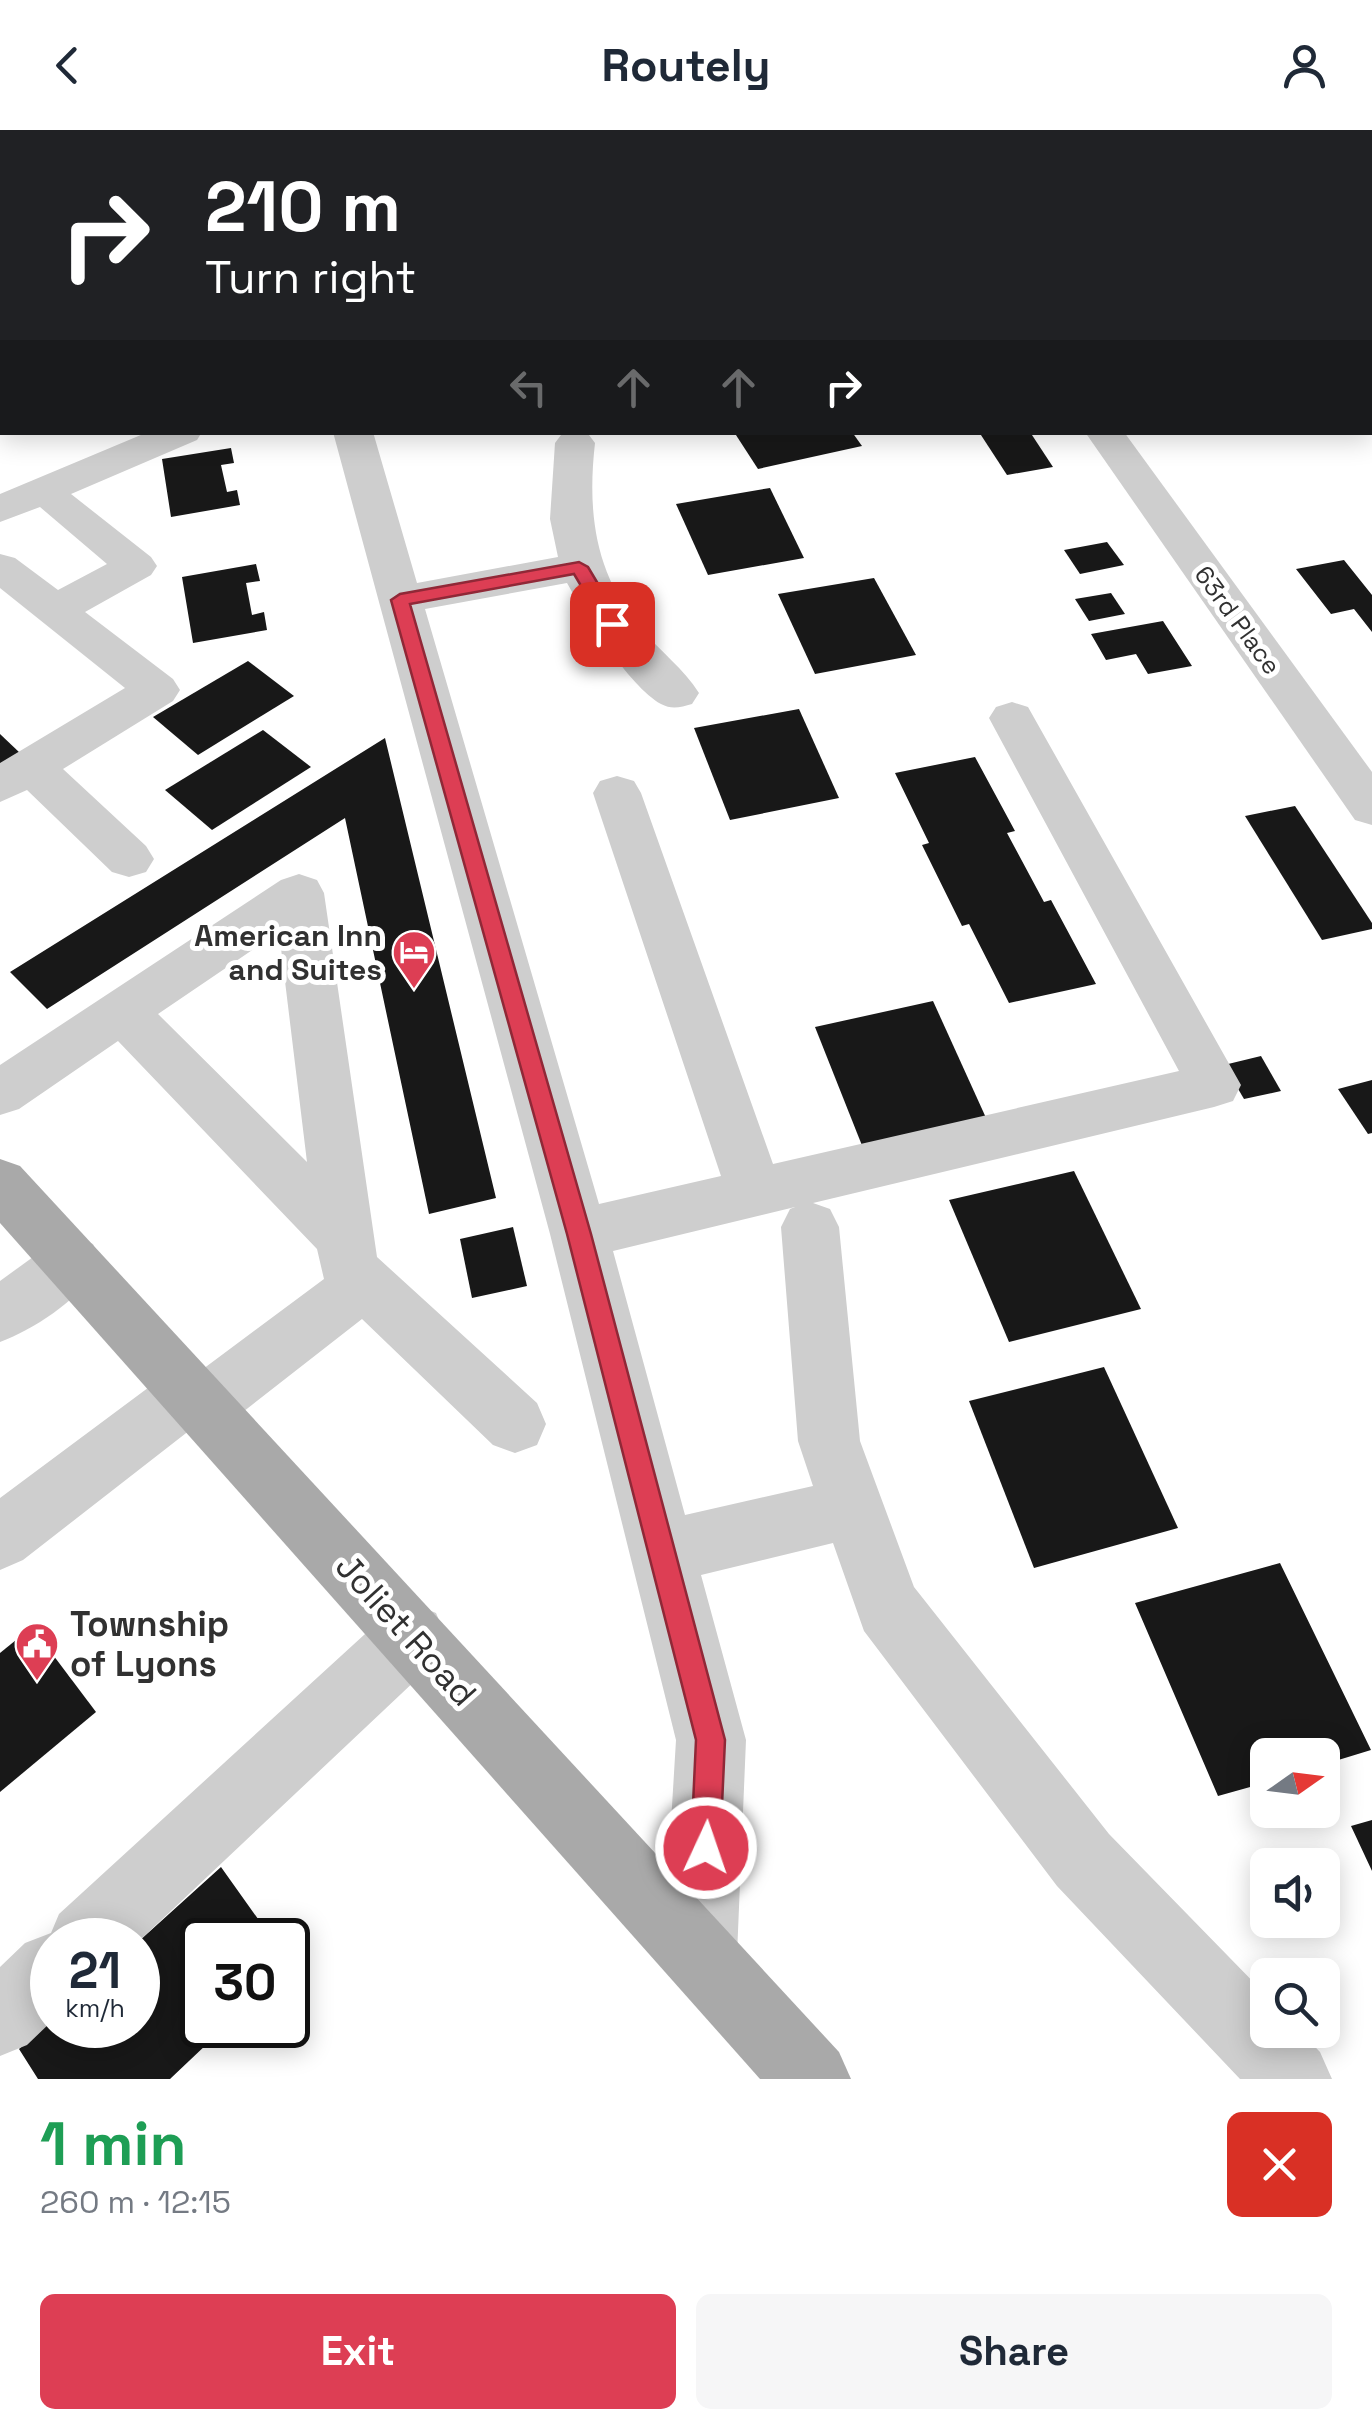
<!DOCTYPE html>
<meta charset="utf-8">
<style>
:root{--surface:#fff;--page:#f6f6f7;--text:#1f2937;--muted:#747a83;--accent:#dd3e54}
body{margin:0;font-family:"Space Grotesk",sans-serif;background:var(--page);color:var(--text);height:100vh;display:flex;flex-direction:column;font-size:38px;white-space:nowrap}
*{box-sizing:border-box;margin:0}
p{font-size:32px;color:var(--muted)}
.icon{flex:none;width:55px;height:55px;fill:none;stroke:currentColor;stroke-width:2;stroke-linecap:round;stroke-linejoin:round}
.map{position:relative;height:1949px;overflow:hidden}
.side{display:flex;flex-direction:column;background:var(--surface);flex:1}
.side>*{flex:none}
.top-card{position:absolute;left:0px;top:0px;width:1372px;height:305px;box-shadow:0 5px 25px #0003;background:#202124;color:#fff;overflow:hidden}
.needle{width:65px;rotate:76deg}
.controls{position:absolute;left:1250px;top:1608px;display:grid;gap:20px}
.controls a{display:grid;place-items:center;width:90px;height:90px;border-radius:15px;background:var(--surface);box-shadow:0 5px 25px #0003;font-size:50px}
.speed{position:absolute;left:30px;top:1788px;display:flex;gap:20px;font-size:50px;font-weight:700;text-align:center}
.speed>*{display:grid;place-content:center;width:130px;height:130px;border-radius:50%;background:var(--surface);box-shadow:0 5px 25px #0003;line-height:1}
.speed small{font-size:25px;font-weight:400}
.speed .limit{border:5px solid #111;border-radius:15px;background:#fff;color:#111}
.pin{position:absolute;display:grid;place-items:center;width:85px;height:85px;color:#fff;margin:-42px;border-radius:20px;box-shadow:0 5px 15px #0006}
.me{position:absolute;width:110px;margin:-55px;rotate:3deg;stroke-linejoin:round;filter:drop-shadow(0 0 8px #0008)}
.turn{display:flex;align-items:center;gap:35px;height:210px;padding:0 40px;font-size:45px}
.turn .icon{width:130px;height:130px;stroke-width:2.5}
.turn b{display:block;font-size:70px;line-height:85px}
.lanes{display:flex;align-items:center;height:95px;padding:0 40px;background:#0003;justify-content:center;gap:50px;direction:ltr}
.lanes .off{opacity:.35}
.round{display:grid;place-items:center;flex:none;width:105px;height:105px;border-radius:15px;background:var(--page)}
.headline{display:flex;align-items:center;justify-content:space-between;height:170px;padding:0 40px}
h1{font-size:60px;font-weight:800;line-height:75px;color:#1e9e55}
.cta{display:flex;gap:20px;margin-top:auto;padding:20px 40px}
.cta a{flex:1;height:115px;border-radius:15px;background:var(--accent);color:#fff;font-size:40px;font-weight:800;line-height:115px;text-align:center}
.cta a+a{background:var(--page);color:var(--text)}
header{display:flex;justify-content:space-between;align-items:center;height:130px;padding:0 40px;background:var(--surface);font-size:45px;font-weight:800}
.map>svg:first-child{display:block}
.building{fill:#181818}
.lines{fill:none;stroke-linecap:round;stroke-linejoin:round}
.minor{fill:#cecece;fill-rule:evenodd}
.major{fill:#a9a9a9;fill-rule:evenodd}
.route{fill:#dd3e54;stroke:#902837;stroke-width:2.5}
.labels{text-anchor:middle;dominant-baseline:central;stroke-width:10;stroke-linejoin:round;paint-order:stroke}
.far-street-label{font-size:25px;fill:#313131;stroke:#fff}
.poi-label{font-size:30px;font-weight:bold;fill:#313131;stroke:#fff;text-anchor:end}
.near-poi-label{font-size:35px;font-weight:bold;fill:#313131;stroke:#fff;text-anchor:start}
.near-street-label{font-size:35px;fill:#313131;stroke:#fff}
</style>
<header><svg class="icon" aria-label="back" viewBox="0 0 24 24"><path d="M15 5l-7 7 7 7"/></svg>Routely<svg class="icon" aria-label="person" viewBox="0 0 24 24"><circle cx="12" cy="8" r="4"/><path d="M4 21q1-7 8-7t8 7"/></svg></header>
<div class="map">
<svg width="1372" height="1949" viewBox="0 0 1372 1949">
<rect width="100%" height="100%" fill="#fff"/>
<g class="building">
<path d="M734,302H852L862,316L758,339Z"/>
<path d="M979,302H1030L1053,337L1007,345Z"/>
<path d="M231,318L234,333L221,335L227,362L237,360L240,375L171,387L162,329Z"/>
<path d="M770,358L804,428L708,445L676,374Z"/>
<path d="M1107,412L1124,435L1080,444L1064,420Z"/>
<path d="M1344,430L1372,465V502L1354,479L1331,484L1296,439Z"/>
<path d="M256,434L260,451L246,453L252,485L264,482L267,500L193,513L182,447Z"/>
<path d="M874,448L916,525L815,544L778,464Z"/>
<path d="M1111,463L1125,484L1089,491L1075,469Z"/>
<path d="M1163,491L1192,536L1148,544L1136,524L1106,530L1091,504Z"/>
<path d="M248,531L294,566L198,625L153,587Z"/>
<path d="M799,579L839,668L730,690L694,598Z"/>
<path d="M263,600L311,637L212,700L165,660Z"/>
<path d="M0,604L20,623L0,634Z"/>
<path d="M385,608L496,1068L429,1084L345,688L47,879L10,842Z"/>
<path d="M975,627L1015,701L1007,703L1044,772L1051,770L1096,854L1009,873L969,794L962,796L922,715L929,713L895,643Z"/>
<path d="M1295,676L1372,793V799L1322,810L1245,686Z"/>
<path d="M933,871L987,990L863,1018L815,897Z"/>
<path d="M1261,926L1281,961L1244,969L1224,935Z"/>
<path d="M1372,950V1003L1368,1004L1338,959Z"/>
<path d="M1074,1041L1141,1179L1009,1212L949,1070Z"/>
<path d="M513,1097L527,1156L472,1168L460,1109Z"/>
<path d="M1104,1237L1178,1398L1034,1438L969,1271Z"/>
<path d="M1280,1433L1371,1620L1322,1635V1625H1268V1652L1218,1666L1135,1473Z"/>
<path d="M32,1497L96,1582L0,1662V1523Z"/>
<path d="M1372,1690V1741L1351,1696Z"/>
<path d="M221,1737L273,1810H202V1895H227L170,1949H38L19,1919L52,1889V1895H138V1812Z"/>
</g>
<g class="lines">
<g class="minor">
<path d="M231,0H263L264,2H232Z"/>
<path d="M867,0H900L901,2H869Z"/>
<path d="M0,122L2,123V145L0,144Z"/>
<rect x="1370" y="122" width="2" height="22"/>
<path d="M148,302H202L197,310L71,364L151,427L157,436L151,445L85,482L173,549L180,560L173,571L63,639L146,716L154,729L146,742L129,747L112,742L27,660L0,672V633L125,558L0,458V424L15,428L58,460L107,434L40,377L0,392V364Z"/>
<path d="M333,302H373L417,453L558,427L550,389L555,313L561,305H589L595,313C587,383 595,445 642,500C660,521 684,539 699,563L692,574C681,577 672,580 661,574C629,556 585,485 567,453L425,479L599,1074L721,1046L593,663L600,651L617,646L634,651L641,663L773,1034L1179,941L989,588L996,577L1012,572L1028,577L1241,955L1233,971L1214,977L813,1073L830,1079L839,1097L860,1311L914,1457L1109,1704L1268,1867V1900H1299L1320,1922L1332,1949H1240L1057,1756L864,1501L833,1413L701,1445L746,1610L737,1825L726,1851L700,1862L674,1851L663,1825L676,1610L550,1104ZM795,1077L790,1079L781,1097L798,1311L813,1356L685,1385L613,1121Z"/>
<path d="M1085,302H1124L1372,642V695L1355,690Z"/>
<path d="M299,744L317,750L324,763L377,1127L537,1273L546,1294L537,1315L515,1323L493,1315L362,1189L225,1296L203,1305L190,1300L23,1430L0,1440V1368L168,1243L190,1235L203,1239L324,1149L317,1119L118,911L19,979L0,985V935L281,750ZM279,802L307,1032L158,884Z"/>
<path d="M72,1106L93,1114L101,1132C85,1166 35,1199 0,1212V1151L51,1114Z"/>
<path d="M412,1473L436,1483L446,1507L436,1531L138,1812L52,1810V1891L27,1915L0,1926V1837L25,1813L51,1803L59,1784L388,1483Z"/>
</g>
<path class="major" d="M0,1029L20,1036L839,1922L851,1949H760L0,1093Z"/>
</g>
<path class="route" d="M579,432L588,437L622,494L619,498H606L574,444L410,474L591,1104L725,1610L720,1718L716,1728L706,1732L695,1728L691,1718L696,1610L567,1104L391,470L400,464Z"/>
<defs>
<g id="hotel-pin" transform="scale(2.25)"><path d="M0 17L-7.5 6A9.5 9.5 0 1 1 7.5 6Z" fill="#dd3e54" stroke="#fff"/><path d="M-6-4.5h1.5V1H6V5H4.5V3h-9V5H-6ZM-4 0a1.8 1.8 0 1 1 3.6 0ZM.5 0V-2.5h3Q6-2.5 6 0Z" fill="#fff"/></g>
<g id="civic-pin" transform="scale(2.25)"><path d="M0 17L-7.5 6A9.5 9.5 0 1 1 7.5 6Z" fill="#dd3e54" stroke="#fff"/><path d="M-.6-6.5H3V-4.5H.6V-3L4-1V1h2V6H-6V1h2V-1L-.6-3ZM-1.2 2.5V6h2.4V2.5Z" fill="#fff"/></g>
</defs>
<g fill-rule="evenodd">
<use href="#hotel-pin" x="414" y="822"/>
<use href="#civic-pin" x="37" y="1514"/>
</g>
<g class="labels">
<g class="far-street-label">
<text transform="translate(1238 490) rotate(54)">63rd Place</text>
</g>
<g class="poi-label">
<text x="382" y="805">American Inn<tspan x="382" dy="34">and Suites</tspan></text>
</g>
<g class="near-poi-label">
<text x="70" y="1494">Township<tspan x="70" dy="40">of Lyons</tspan></text>
</g>
<g class="near-street-label">
<text transform="translate(406 1500) rotate(48)">Joliet Road</text>
</g>
</g>
</svg>
<div class="controls">
<a><svg class="needle" viewBox="-14 -14 28 28"><path d="M0-13l5 13h-10z" fill="#e53935"/><path d="M0 13l5-13h-10z" fill="#747a83"/></svg></a>
<a><svg class="icon" aria-label="sound" viewBox="0 0 24 24"><path d="M4 9h4l5-4v14l-5-4H4zM17 9q2 3 0 6"/></svg></a>
<a><svg class="icon" aria-label="search" viewBox="0 0 24 24"><circle cx="10" cy="10" r="6"/><path d="M15 15l6 6"/></svg></a>
</div>
<div class="speed"><div>21<small>km/h</small></div><div class="limit">30</div></div>
<div class="pin" style="left:612px;top:494px;background:#d93025"><svg class="icon" aria-label="arrive" viewBox="0 0 24 24"><path d="M6 21V4h12l-3 4 3 4H6"/></svg></div>
<svg class="me" style="left:706px;top:1718px" viewBox="-20 -20 40 40"><circle r="17" fill="#dd3e54" stroke="#fff" stroke-width="3"/><path d="M0-11L8 9 0 5-8 9z" fill="#fff"/></svg>
<div class="top-card">
<div class="turn"><svg class="icon" aria-label="right" viewBox="0 0 24 24"><path d="M7 20v-9h11M14 6l5 5-5 5"/></svg><div><b>210 m</b>Turn right</div></div>
<div class="lanes"><svg class="icon off" aria-label="left" viewBox="0 0 24 24"><path d="M17 20v-9H6M10 6l-5 5 5 5"/></svg><svg class="icon off" aria-label="ahead" viewBox="0 0 24 24"><path d="M12 20V5M6 11l6-6 6 6"/></svg><svg class="icon off" aria-label="ahead" viewBox="0 0 24 24"><path d="M12 20V5M6 11l6-6 6 6"/></svg><svg class="icon" aria-label="right" viewBox="0 0 24 24"><path d="M7 20v-9h11M14 6l5 5-5 5"/></svg></div>
</div>
</div>
<section class="side">
<div class="headline"><div><h1>1 min</h1><p>260 m · 12:15</p></div><a class="round" style="background:#d93025;color:#fff"><svg class="icon" aria-label="close" viewBox="0 0 24 24"><path d="M6 6l12 12M18 6L6 18"/></svg></a></div>
<div class="cta"><a>Exit</a><a>Share</a></div>
</section>
